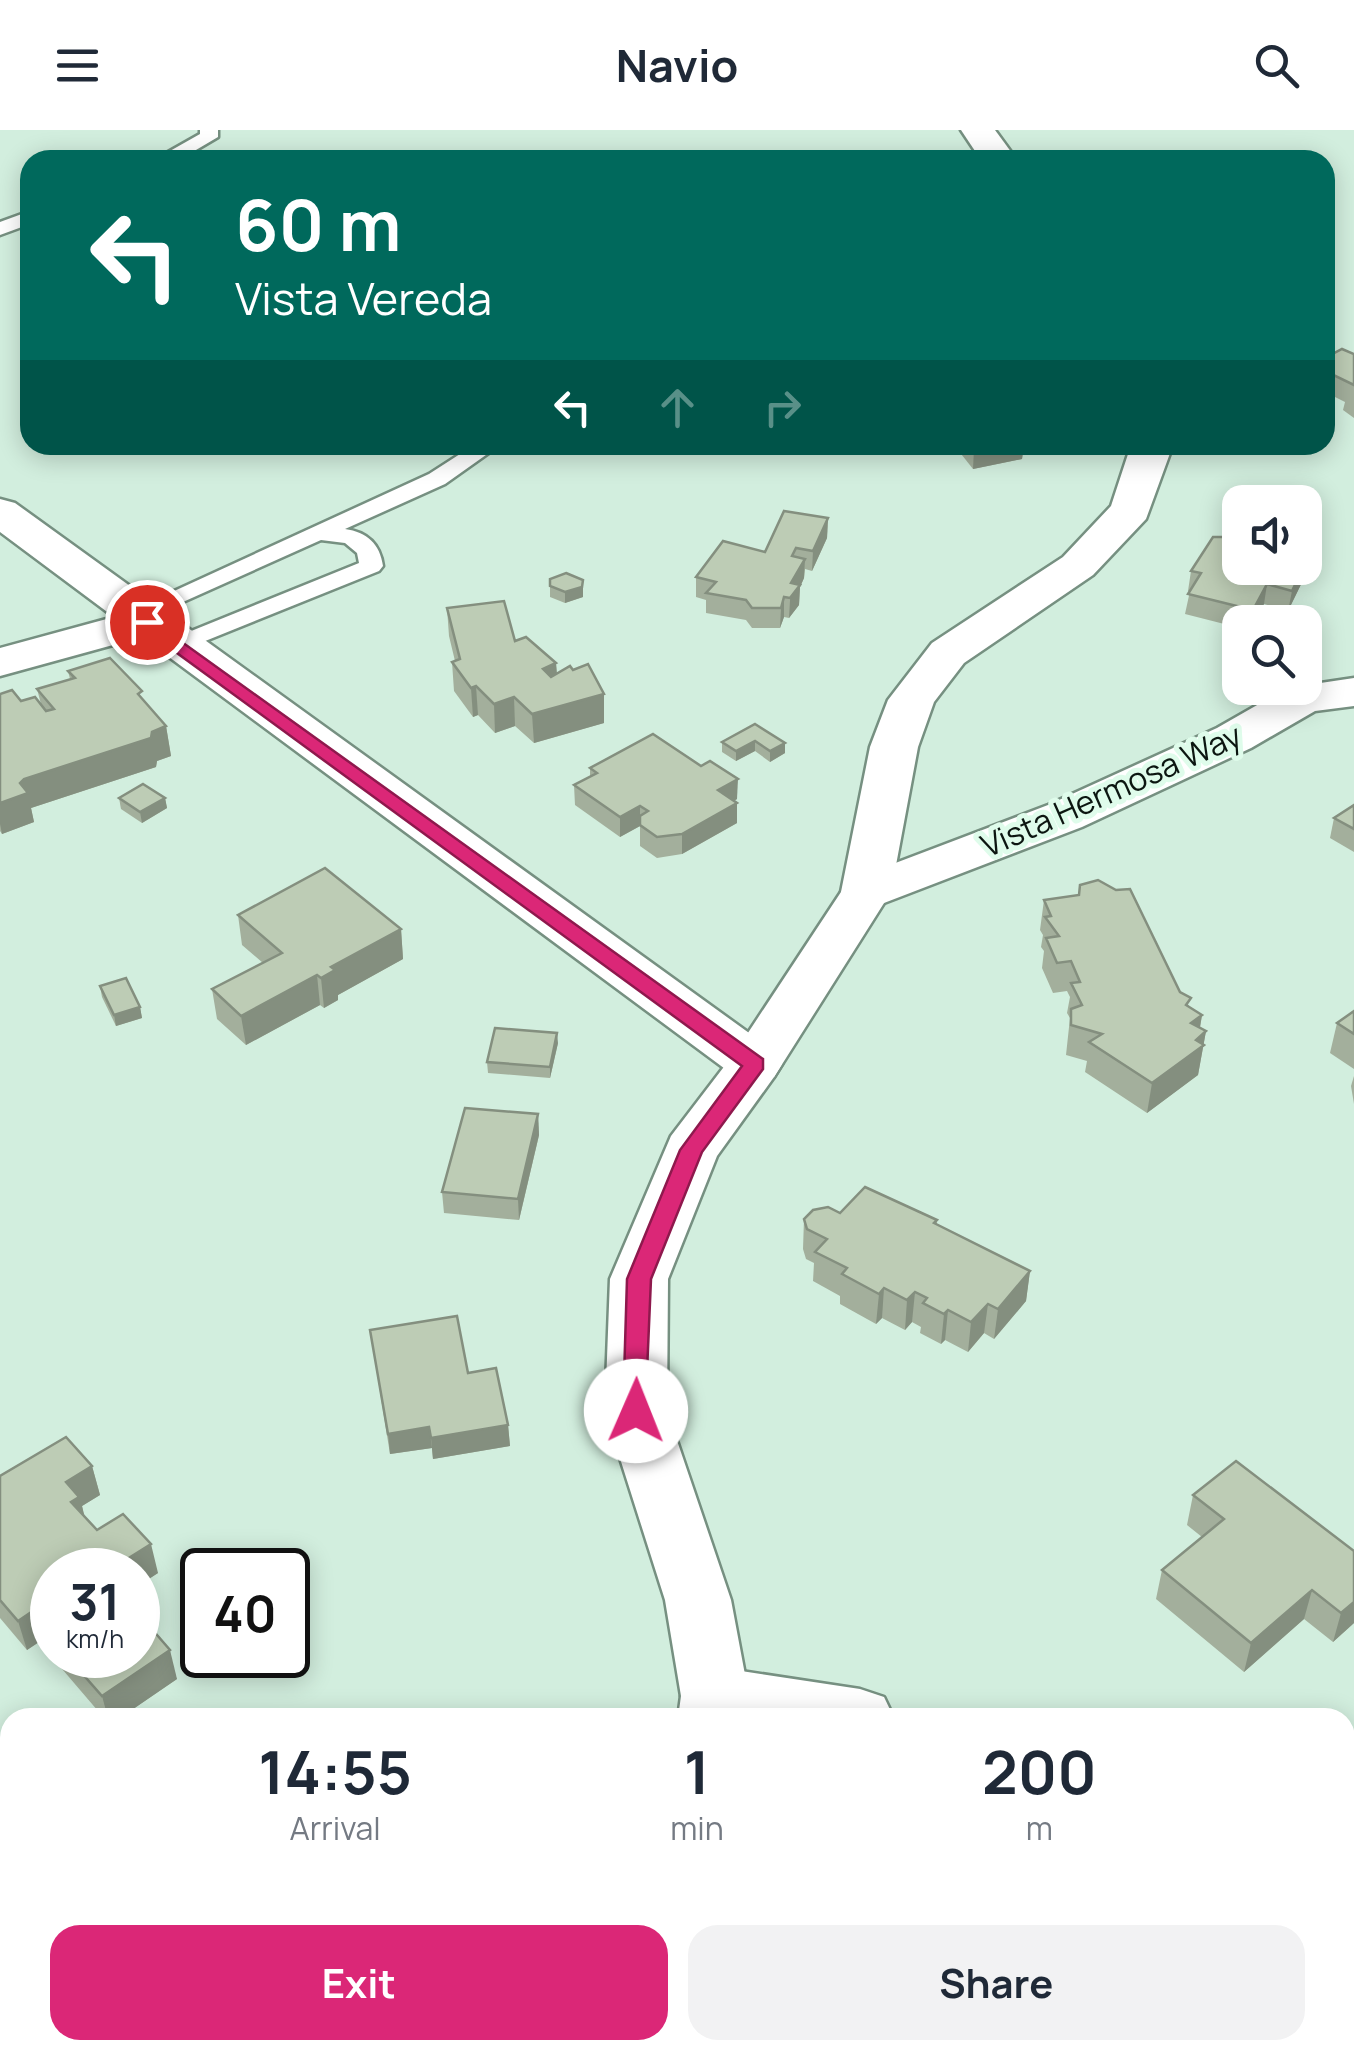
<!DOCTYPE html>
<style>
:root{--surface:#fff;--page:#f2f2f3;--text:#1f2937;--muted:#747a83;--accent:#db2777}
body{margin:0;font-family:Manrope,sans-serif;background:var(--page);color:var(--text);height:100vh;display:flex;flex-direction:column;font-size:38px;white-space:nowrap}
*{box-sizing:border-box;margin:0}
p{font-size:32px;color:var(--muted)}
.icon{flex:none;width:55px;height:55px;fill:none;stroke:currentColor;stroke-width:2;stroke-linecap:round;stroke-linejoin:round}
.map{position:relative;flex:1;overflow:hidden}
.side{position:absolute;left:0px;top:1578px;width:1355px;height:352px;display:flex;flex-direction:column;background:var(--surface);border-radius:30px 30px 0 0;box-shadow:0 5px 25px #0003}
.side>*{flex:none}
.banner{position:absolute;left:20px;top:20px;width:1315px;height:305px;border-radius:30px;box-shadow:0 5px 25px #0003;background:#00695c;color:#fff;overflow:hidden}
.controls{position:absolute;left:1222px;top:355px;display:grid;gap:20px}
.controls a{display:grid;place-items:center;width:100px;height:100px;border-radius:20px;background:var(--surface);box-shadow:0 5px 25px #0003;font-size:50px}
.speed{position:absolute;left:30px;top:1418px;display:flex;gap:20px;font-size:50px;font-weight:700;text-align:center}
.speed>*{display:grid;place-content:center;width:130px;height:130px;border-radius:50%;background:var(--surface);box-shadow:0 5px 25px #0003;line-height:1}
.speed small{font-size:25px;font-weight:400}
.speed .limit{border:5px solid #111;border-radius:15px;background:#fff;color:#111}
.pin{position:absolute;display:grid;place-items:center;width:85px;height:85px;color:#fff;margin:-42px;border:5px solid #fff;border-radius:50%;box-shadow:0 2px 10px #0007}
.me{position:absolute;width:110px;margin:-55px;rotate:1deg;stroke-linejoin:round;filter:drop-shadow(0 0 8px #0008)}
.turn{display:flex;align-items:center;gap:35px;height:210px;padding:0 50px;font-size:45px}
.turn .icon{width:130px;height:130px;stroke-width:2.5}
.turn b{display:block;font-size:70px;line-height:85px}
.lanes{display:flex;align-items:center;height:95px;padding:0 50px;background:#0003;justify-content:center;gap:50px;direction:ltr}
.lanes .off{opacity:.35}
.eta{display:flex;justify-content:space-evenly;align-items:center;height:170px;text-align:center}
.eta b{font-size:60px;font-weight:700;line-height:70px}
.primary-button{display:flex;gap:20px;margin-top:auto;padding:20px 50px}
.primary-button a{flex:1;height:115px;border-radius:30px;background:var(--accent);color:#fff;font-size:40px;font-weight:700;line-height:115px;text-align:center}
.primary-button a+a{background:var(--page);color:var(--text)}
header{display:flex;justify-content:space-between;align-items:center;height:130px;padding:0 50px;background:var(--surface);font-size:45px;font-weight:700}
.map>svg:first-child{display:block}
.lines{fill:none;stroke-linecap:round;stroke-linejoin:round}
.service-casing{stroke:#769081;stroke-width:5}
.minor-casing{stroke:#769081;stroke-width:5}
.tertiary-casing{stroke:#769081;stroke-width:5}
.service{fill:#fff;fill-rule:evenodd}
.minor{fill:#fff;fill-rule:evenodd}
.tertiary{fill:#fff;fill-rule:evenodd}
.wall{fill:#a3af9c;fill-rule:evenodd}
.shaded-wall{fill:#848f7f}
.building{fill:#bdccb5;stroke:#848f7f;stroke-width:2.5}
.route{fill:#db2777;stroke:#8e194d;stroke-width:2.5}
.labels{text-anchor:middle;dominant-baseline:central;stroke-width:10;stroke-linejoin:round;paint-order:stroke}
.street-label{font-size:32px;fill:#0c1611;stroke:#dffceb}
</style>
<header><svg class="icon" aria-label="menu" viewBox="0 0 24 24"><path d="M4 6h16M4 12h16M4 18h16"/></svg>Navio<svg class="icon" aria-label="search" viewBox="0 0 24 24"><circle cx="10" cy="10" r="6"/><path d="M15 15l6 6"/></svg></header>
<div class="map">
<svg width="1354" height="1928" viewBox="0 0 1354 1928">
<rect width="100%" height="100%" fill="#d2eede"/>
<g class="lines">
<g class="service-casing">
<g id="service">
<path d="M200,0H218V7L179,30H154L200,4Z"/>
<path d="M30,81V94L0,105V92Z"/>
<path d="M474,315H500L445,354L345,399C367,402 380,414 383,436L379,441L178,522L166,515L169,510L359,433L357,423L345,413L321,410L145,489L136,491L124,484L429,344Z"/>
</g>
</g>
<g class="minor-casing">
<g id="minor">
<path d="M0,369L15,373L774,921L782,934L774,947L755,953L736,947L142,507L0,546V518L114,487L0,402Z"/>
<path d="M1354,548V576L1315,581L1251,618L1082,697L884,773L866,778L848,773L841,762L848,751L1048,675L1217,598L1287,558Z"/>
<path d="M715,1537L860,1559L884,1567L894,1588L691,1587L681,1566L691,1545Z"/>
<rect x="1345" y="1677" width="9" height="64"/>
<path d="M0,1751L10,1755V1830L0,1827Z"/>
<path d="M68,1920H146L150,1928H72Z"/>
</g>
</g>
<g class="tertiary-casing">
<g id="tertiary">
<path d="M961,0H995L1017,30H981Z"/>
<path d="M1131,315H1173L1146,389L1093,445L964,533L934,572L918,617L891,762L774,947L717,1026L668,1149L667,1281L731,1470L749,1566L746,1588H678L681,1566L665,1470L605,1281L610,1149L671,1006L736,921L841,762L870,617L888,570L932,513L1063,427L1111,376Z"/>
<path d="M543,1920H620L616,1928H539Z"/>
</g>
</g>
<use href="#service" class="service"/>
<use href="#minor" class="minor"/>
<use href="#tertiary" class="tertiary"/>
</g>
<g class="wall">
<path d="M1354,224V288L1343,280L1345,272L1325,262V228Z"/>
<path d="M954,315H1024L1022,329L973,339Z"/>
<path d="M828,388L827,408L812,441L805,439L804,448L800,457L799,475L789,488L784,487L780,498H752L746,490L706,483V470L696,467V447L765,422Z"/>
<path d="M1240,438H1309L1288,481L1264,474L1253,492H1240V498L1185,484L1190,461H1188L1191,441Z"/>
<path d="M550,456L583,467L565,473L550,467Z"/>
<path d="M447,478L556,533L557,544L604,564V593L534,613L515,596L495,603L478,585L473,587L454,561L452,532L455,531L449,506Z"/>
<path d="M68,541L144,571L166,596L171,626L157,631L156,637L31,678L34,692L2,704L0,701V564L21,571L41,574L37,559L70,549Z"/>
<path d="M755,594L785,613V623L770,632L755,621L736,631L722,622V612Z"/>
<path d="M590,638L737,669L734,671L737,673V693L682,724L657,728L640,716V696L620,707L575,675L574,655L590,646Z"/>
<path d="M119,668H165L167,678L142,693L121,679Z"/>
<path d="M1354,675V722L1330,708L1334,688Z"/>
<path d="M1044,770L1180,862L1189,876L1202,885L1200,898L1206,901L1198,945L1147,983L1085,942L1087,931L1066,925L1070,888L1067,883L1070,867L1067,861L1053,863L1042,838L1044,821L1041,817L1043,805L1040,800Z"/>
<path d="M238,785L401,799L403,829L338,865V870L324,878L320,875L246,915L217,889L212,859L263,833L242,815Z"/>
<path d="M100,856L140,877L142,888L116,896L102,867Z"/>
<path d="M1354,881V939L1330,923L1337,893Z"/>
<path d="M558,913L550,948L488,943L487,932Z"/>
<path d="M1354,946V974L1351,956Z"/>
<path d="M538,984L539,1005L519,1090L444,1083L442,1062Z"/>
<path d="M840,1083L937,1090V1094L1030,1141L1026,1171L994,1209L984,1203L968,1222L945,1210L941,1214L920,1203L921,1197L912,1192L905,1200L882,1188L876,1194L840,1174V1166L813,1151L814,1133L806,1129L803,1119L804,1089Z"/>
<path d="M370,1200L468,1243L508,1295L510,1316L433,1329L432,1318L390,1324Z"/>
<path d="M92,1336L100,1365L82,1376L84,1386L97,1400L158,1443L141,1454L147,1478L138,1484L177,1549L120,1588H104L39,1512L27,1520L0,1488V1346ZM52,1440L138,1525H52Z"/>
<path d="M1193,1365L1354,1493L1333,1512L1304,1489L1244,1542L1156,1469L1162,1440L1202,1407L1187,1395Z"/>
</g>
<g class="shaded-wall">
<path d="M996,315H1024L1022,329L973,339L974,319Z"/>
<path d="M828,388L827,408L812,441L813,421Z"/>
<path d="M1313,418L1309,438L1288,481L1292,461L1303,438H1305V434Z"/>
<path d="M805,429L804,448L800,457L799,475L789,488L791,453Z"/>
<path d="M583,450V467L565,473V462Z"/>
<path d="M1267,454L1264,474L1253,492H1251L1253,480Z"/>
<path d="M784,467V487L780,498L781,478Z"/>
<path d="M556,533L558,562L543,539Z"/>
<path d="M476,556L478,585L473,587L471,558Z"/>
<path d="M604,564V593L534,613L532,584Z"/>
<path d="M514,567L515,596L495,603L494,574Z"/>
<path d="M166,596L171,626L157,631L156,637L31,678L34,692L2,704L0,694V673L24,649Z"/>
<path d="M755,611V621L736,631V621Z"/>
<path d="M785,613V623L770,632V621Z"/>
<path d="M738,649L737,669L718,680V660Z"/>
<path d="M165,668L167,678L142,693L140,682Z"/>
<path d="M737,673V693L682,724V704Z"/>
<path d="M640,676V696L620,707V687Z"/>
<path d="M401,799L403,829L338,865V870L324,878L321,848L331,837Z"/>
<path d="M317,845L320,875L246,915L241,886Z"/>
<path d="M140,877L142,888L116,896L114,885Z"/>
<path d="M1202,885L1198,908L1206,901L1198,945L1147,983L1152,953L1191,893Z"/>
<path d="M557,903L558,913L550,948V937Z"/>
<path d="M538,984L539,1005L519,1090L518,1069Z"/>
<path d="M1030,1141L1026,1171L994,1209L998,1179Z"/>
<path d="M884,1158L882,1188L876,1194L879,1164Z"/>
<path d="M915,1162L912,1192L905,1200L907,1170Z"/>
<path d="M988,1174L984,1203L968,1222L971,1192Z"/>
<path d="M948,1180L945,1210L941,1214L944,1184Z"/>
<path d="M508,1295L510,1316L433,1329L431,1308Z"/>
<path d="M429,1297L432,1318L390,1324L388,1304Z"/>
<path d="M92,1336L100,1365L82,1376L87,1396L79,1402L66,1352Z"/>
<path d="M151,1414L158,1443L141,1454L147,1478L138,1484V1440H126L124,1431Z"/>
<path d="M1312,1460L1304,1489L1244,1542L1251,1513Z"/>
<path d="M1354,1472V1493L1333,1512L1341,1483Z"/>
<path d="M30,1483L39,1512L27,1520L18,1491Z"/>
<path d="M170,1520L177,1549L120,1588H108L102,1566Z"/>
</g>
<g class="building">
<path d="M1342,219L1354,224V255L1325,241V228Z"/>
<path d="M971,315H996L974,319Z"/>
<path d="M784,381L828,388L813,421L796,418L792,426L805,429L791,453L800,455L790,468L784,467L781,478H752L746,470L706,463L716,452L696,447L723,411L765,422Z"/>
<path d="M1237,391L1240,392V438H1303L1292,461L1267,454L1253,480L1188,464L1201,443L1191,441L1213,407H1227Z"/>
<path d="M1305,411L1313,418L1305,434Z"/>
<path d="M566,443L583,450L582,457L565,462L550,456V449Z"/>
<path d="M504,471L515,511L526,507L556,533L543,539L551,547L570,536L573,540L588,534L604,564L532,584L514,567L494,574L476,556L471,558L452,532L460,529L447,478Z"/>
<path d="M110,528L142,561L138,564L166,596L152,602L151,608L24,649L20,653L28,663L0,673V564L12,560L21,571L35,567L46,581L54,579L37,559L75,548L68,541Z"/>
<path d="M755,594L785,613L770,621L755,611L736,621L722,612Z"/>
<path d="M653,604L701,636L710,631L738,649L718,660L737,673L682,704L657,707L640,695V686L648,681L640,676L620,687L574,655L597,643L590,638Z"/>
<path d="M143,654L165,668L140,682L119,668Z"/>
<path d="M1354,675V699L1334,688Z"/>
<path d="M325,738L401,799L331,837L335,840L321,848L317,845L241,886L212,859L282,823L238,785Z"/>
<path d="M1098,750L1116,760L1130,759L1180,862L1191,868L1186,875L1202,885L1191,893L1206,901L1196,910L1204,915L1152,953L1089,912L1102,904L1071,895V879L1082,875L1071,853L1080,852L1071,831L1057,833L1046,808L1059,806L1045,787L1051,786L1044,770L1079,765L1080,755Z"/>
<path d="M126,848L140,877L114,885L100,856Z"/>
<path d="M1354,881V904L1337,893Z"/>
<path d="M495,898L557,903L550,937L487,932Z"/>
<path d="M465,978L538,984L518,1069L442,1062Z"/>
<path d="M865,1057L937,1090L934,1093L1030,1141L998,1179L988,1174L971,1192L948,1180L944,1184L923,1173L927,1168L915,1162L907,1170L884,1158L879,1164L842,1144L847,1138L815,1122L827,1109L807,1099L804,1089L813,1080L828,1077L840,1083Z"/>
<path d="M457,1186L468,1243L496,1238L508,1295L431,1308L429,1297L388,1304L370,1200Z"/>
<path d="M66,1307L92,1336L66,1352L79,1367L71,1372L97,1400L123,1384L151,1414L124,1431L132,1440H52V1509L30,1483L18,1491L0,1470V1346Z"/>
<path d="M1236,1331L1354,1421V1472L1341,1483L1312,1460L1251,1513L1162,1440L1224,1389L1193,1365Z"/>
<path d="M138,1483L170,1520L102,1566L66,1525H138Z"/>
<path d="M934,1920H1022L1033,1928H929Z"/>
<path d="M1092,1920H1134L1147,1928H1086Z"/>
</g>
<path class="route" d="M147,487L763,929V939L702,1022L651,1149L645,1288L636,1291L623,1281L627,1149L680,1020L742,936L140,496L137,492Z"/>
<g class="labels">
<g class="street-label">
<text transform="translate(1111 660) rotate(-24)">Vista Hermosa Way</text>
</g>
</g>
</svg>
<div class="controls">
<a><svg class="icon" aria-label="sound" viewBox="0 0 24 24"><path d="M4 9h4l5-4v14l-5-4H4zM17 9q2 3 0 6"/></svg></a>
<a><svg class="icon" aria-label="search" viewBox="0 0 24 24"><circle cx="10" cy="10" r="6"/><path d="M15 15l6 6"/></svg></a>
</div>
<div class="speed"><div>31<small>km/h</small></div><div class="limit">40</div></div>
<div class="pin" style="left:147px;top:492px;background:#d93025"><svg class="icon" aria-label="arrive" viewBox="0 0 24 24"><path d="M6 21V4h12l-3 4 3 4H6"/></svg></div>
<svg class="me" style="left:636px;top:1281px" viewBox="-20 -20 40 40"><circle r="19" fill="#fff"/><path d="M0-13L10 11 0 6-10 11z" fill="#db2777"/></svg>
<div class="banner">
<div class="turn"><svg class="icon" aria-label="left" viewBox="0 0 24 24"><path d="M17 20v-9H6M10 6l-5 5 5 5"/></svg><div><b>60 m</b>Vista Vereda</div></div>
<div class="lanes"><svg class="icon" aria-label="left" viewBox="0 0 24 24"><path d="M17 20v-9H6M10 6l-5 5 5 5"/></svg><svg class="icon off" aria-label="ahead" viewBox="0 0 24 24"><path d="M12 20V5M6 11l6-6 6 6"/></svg><svg class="icon off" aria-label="right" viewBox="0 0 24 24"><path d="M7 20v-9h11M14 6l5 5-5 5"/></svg></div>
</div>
<section class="side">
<div class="eta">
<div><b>14:55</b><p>Arrival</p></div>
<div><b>1</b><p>min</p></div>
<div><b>200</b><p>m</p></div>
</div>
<div class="primary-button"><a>Exit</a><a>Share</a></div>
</section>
</div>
